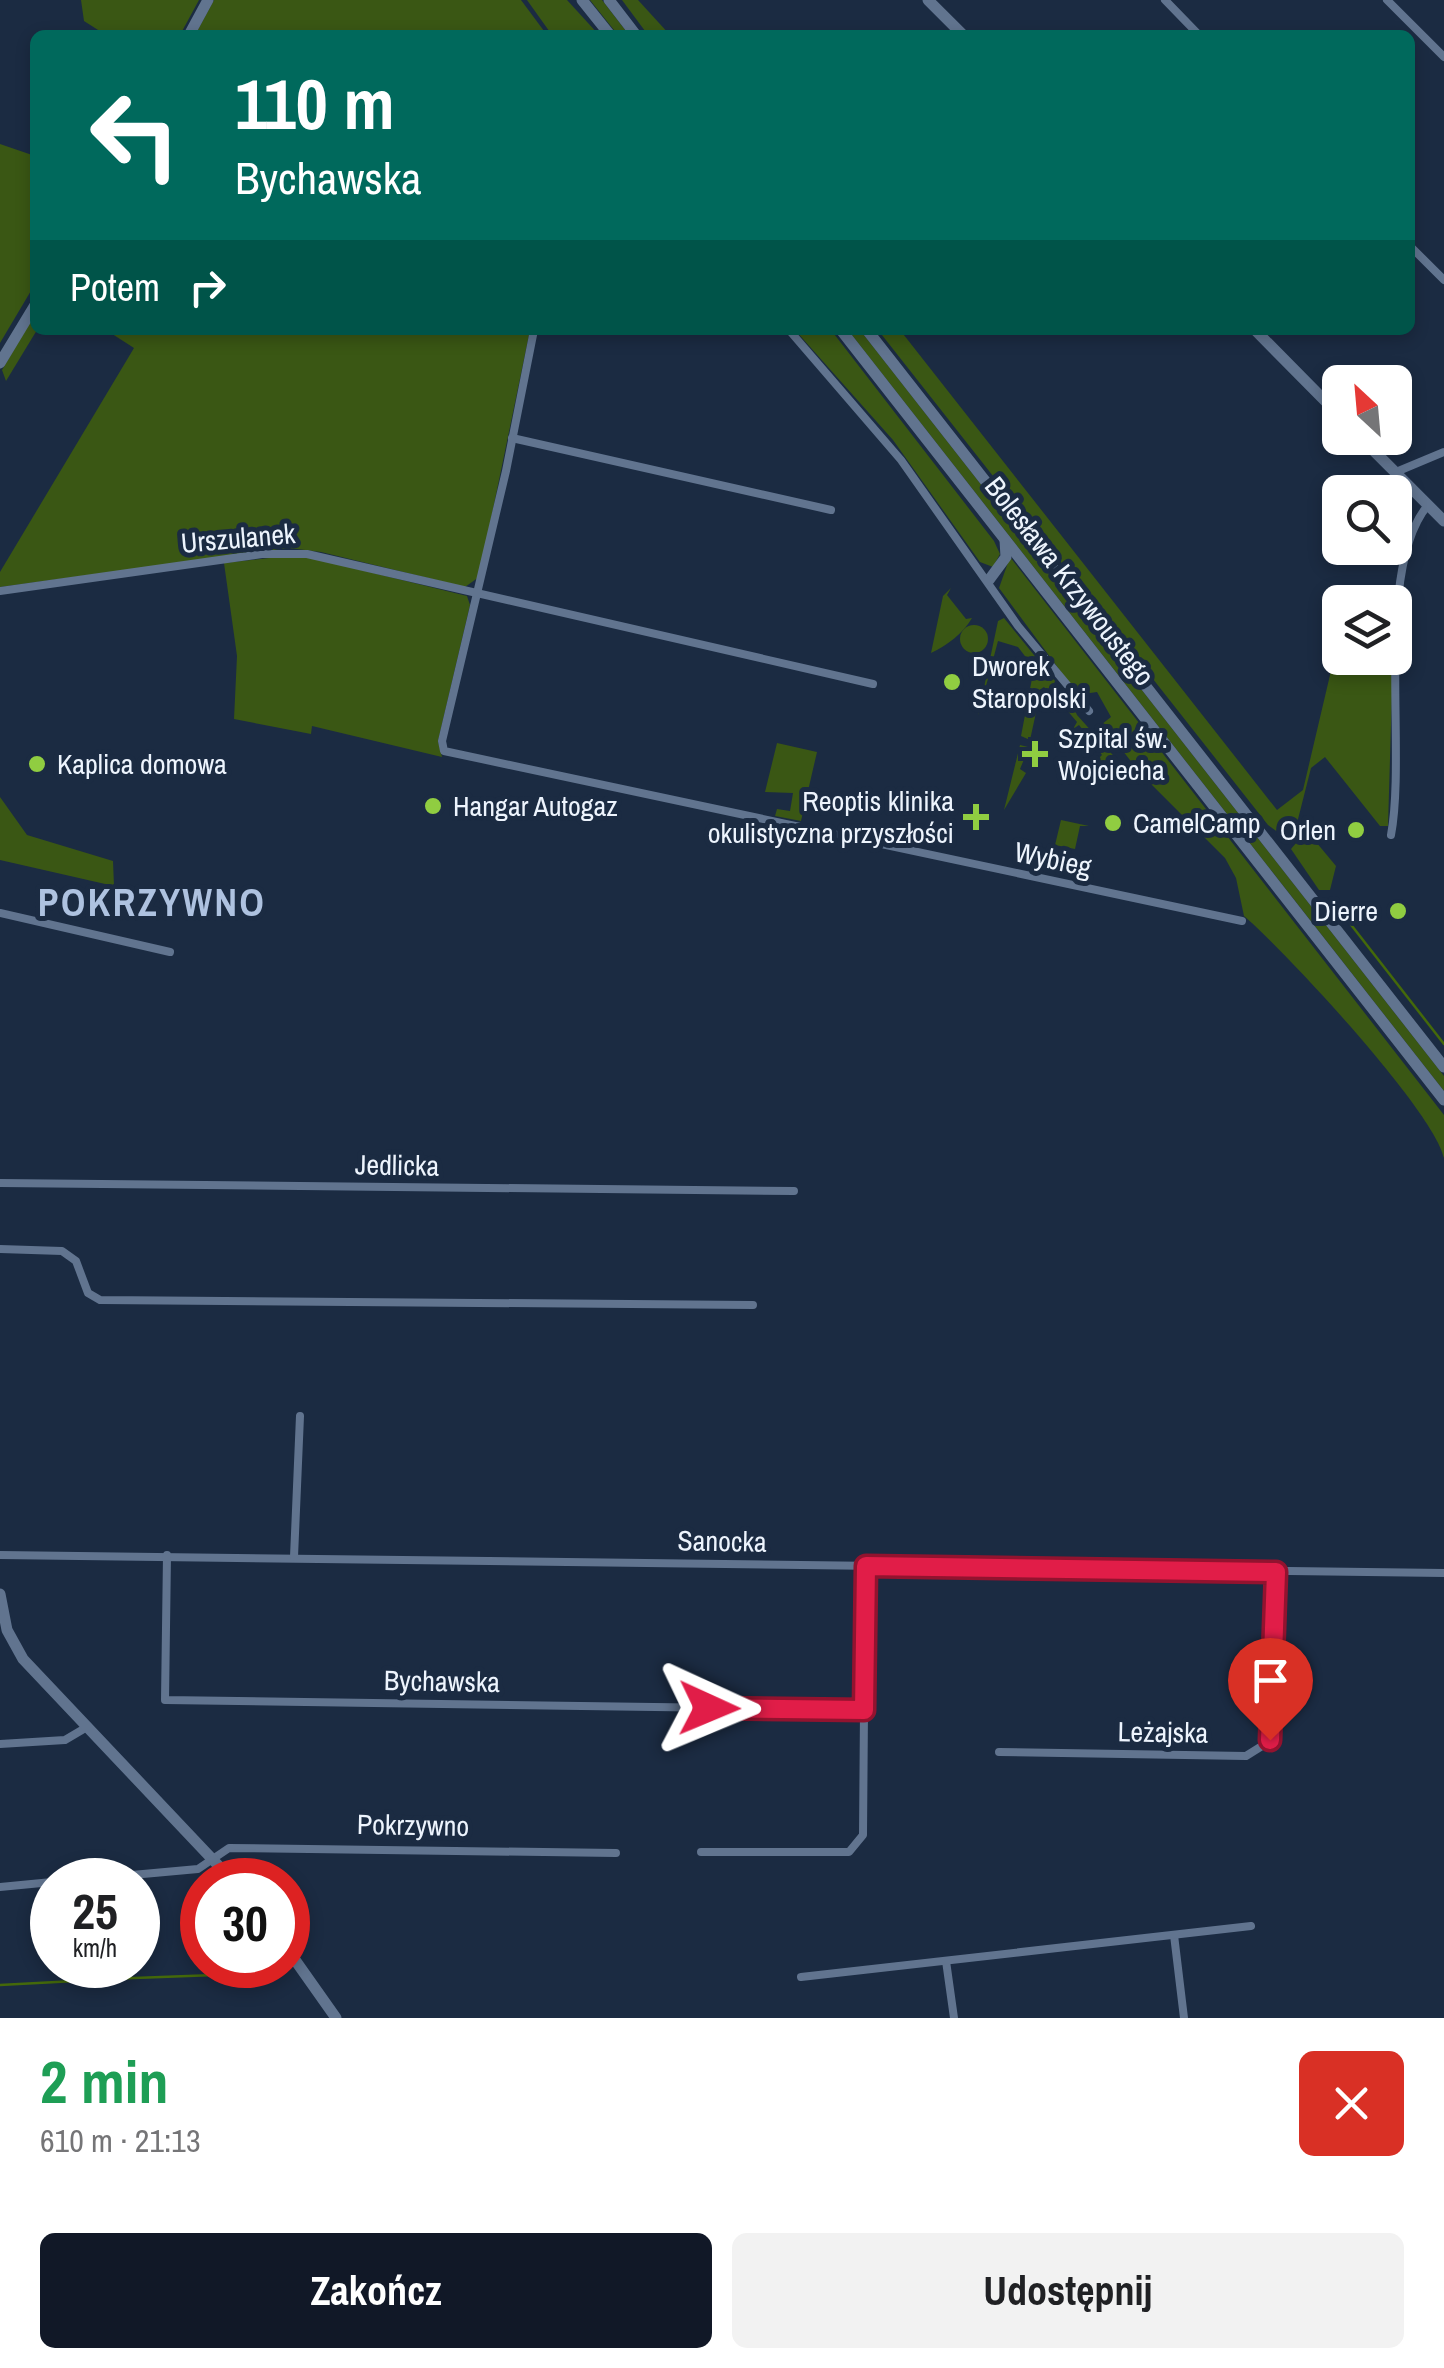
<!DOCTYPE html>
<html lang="pl">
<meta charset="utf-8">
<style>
:root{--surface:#fff;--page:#f2f2f2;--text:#202124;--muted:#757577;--accent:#111827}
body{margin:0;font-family:"Archivo Narrow",sans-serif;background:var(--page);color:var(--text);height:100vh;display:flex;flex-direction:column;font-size:38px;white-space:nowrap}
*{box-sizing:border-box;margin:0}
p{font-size:32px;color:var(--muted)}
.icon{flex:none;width:55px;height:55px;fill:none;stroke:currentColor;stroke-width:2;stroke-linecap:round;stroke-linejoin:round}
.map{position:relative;height:2018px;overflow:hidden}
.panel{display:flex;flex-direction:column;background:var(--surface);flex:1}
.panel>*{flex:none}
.guide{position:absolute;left:30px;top:30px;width:1385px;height:305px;border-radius:15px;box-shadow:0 5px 15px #0003;background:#00695c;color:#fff;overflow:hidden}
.needle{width:65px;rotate:334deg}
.tools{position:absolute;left:1322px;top:365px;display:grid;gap:20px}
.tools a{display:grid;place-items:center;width:90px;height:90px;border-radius:15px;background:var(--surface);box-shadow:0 5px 15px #0003;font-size:50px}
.speed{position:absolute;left:30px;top:1858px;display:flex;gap:20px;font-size:50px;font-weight:700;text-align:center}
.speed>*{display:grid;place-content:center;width:130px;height:130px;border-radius:50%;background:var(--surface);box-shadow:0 5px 15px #0003;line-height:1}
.speed small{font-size:25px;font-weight:400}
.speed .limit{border:15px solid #d22;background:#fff;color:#111}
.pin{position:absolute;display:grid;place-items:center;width:85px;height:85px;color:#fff;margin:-102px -42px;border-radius:50% 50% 50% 0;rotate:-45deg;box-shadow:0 0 10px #0007}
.pin .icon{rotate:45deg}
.me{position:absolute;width:110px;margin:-55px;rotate:91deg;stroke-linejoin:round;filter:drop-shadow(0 0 8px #0008)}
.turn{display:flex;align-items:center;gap:35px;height:210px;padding:0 40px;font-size:45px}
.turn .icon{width:130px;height:130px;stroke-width:2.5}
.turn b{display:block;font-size:70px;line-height:85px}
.then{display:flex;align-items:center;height:95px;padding:0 40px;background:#0003;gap:20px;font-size:38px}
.round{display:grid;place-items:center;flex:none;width:105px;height:105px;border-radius:15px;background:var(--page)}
.overview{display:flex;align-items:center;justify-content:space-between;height:170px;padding:0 40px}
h1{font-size:60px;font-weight:700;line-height:75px;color:#1e9e55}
.button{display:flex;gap:20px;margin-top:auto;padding:20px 40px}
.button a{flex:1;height:115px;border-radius:15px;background:var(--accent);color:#fff;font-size:40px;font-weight:700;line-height:115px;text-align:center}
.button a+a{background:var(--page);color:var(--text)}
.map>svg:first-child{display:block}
.green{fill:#3a5714}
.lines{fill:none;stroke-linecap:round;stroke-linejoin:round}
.stream{stroke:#44690a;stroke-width:2.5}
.street{stroke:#61748f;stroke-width:8}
.secondary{stroke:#61748f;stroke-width:11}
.route-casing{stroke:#92132f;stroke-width:25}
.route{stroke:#e11d48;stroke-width:18}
.poi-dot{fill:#90cd41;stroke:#1b2b42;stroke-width:4}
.labels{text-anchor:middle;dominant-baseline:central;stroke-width:10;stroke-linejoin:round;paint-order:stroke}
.street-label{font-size:28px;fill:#edf4fd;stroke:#1b2b42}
.poi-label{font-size:28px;fill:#edf4fd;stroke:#1b2b42;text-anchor:start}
.district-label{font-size:38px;font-weight:bold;letter-spacing:2.5px;fill:#aec2e0;stroke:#1b2b42}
</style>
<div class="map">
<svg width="1444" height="2018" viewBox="0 0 1444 2018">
<rect width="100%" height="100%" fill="#1b2b42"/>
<g class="green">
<path d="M81,0H199L180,35H106L84,21Z"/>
<path d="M214,0H521L547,35H195Z"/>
<path d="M527,0H567L599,35H552Z"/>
<path d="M590,0H602L629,35H618Z"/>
<path d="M622,0H638L670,35H648Z"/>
<path d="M0,144L35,156V284L0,343Z"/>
<path d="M35,314L37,330L6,381L2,370Z"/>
<path d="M106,330H530L479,577L465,587L321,552L289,548L0,587V572L134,348Z"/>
<path d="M795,330H831L994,541L1000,554L993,567L980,562L893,440Z"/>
<path d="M848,330H860L1444,1076V1091Z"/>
<path d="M878,330H900L1277,810L1303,790L1338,641L1340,658H1393L1388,826H1380L1325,757L1311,768L1295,831L1279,833L1268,825Z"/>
<path d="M278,557L312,558L467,596L470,605L438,741L442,757L312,726L311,734L234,719L237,656L224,563Z"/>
<path d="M1010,557L1444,1115V1158C1434,1111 1285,951 1244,916L1236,878L1225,858L1140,773L1102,724L1111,717L1097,692L1083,694L1073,688L999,588Z"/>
<path d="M951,588L947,595L966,619L972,618C964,632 947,646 931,653L943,596Z"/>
<path d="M1004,618L1055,681L1050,694L1044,687L1038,691L1046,703L1045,709L1037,708L1030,740L1021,736L1034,668L1018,647L998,641L978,716L998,621Z"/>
<circle cx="974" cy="639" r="14"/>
<path d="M1061,698L1071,701L1077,715L1120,763L1119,776L1109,763L1105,775L1097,760L1102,755L1092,741L1086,745L1090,739L1079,725L1073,729L1077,722L1066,709L1058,710Z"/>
<path d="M777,743L817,752L801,821L775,816L777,809L790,811L793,793L765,792Z"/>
<path d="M1020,745L1028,747L1027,754L1034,756L1032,760L1025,757L1020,769L1026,773L1004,810Z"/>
<path d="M0,797L27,835L113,861L114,886L0,860Z"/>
<path d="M1061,820L1089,826H1080L1075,849L1055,845Z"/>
<path d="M1297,842H1316L1336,866L1330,890H1319L1291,849Z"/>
</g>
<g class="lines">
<g class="stream">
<path d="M1345,917L1444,1044"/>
<path d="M107,1979L269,1973"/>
<path d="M0,1985L94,1980"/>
</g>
<g class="street">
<path d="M1165,0L1199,35"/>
<path d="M1387,0L1444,57"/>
<path d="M1410,246L1444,280"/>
<path d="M534,330L506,471L442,741L444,751L1242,921"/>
<path d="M789,330L901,460L1018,626L1089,711"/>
<path d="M512,438L831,510"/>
<path d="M1396,472L1444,452"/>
<path d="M0,591L262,554H307L873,684"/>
<path d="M1391,835C1407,750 1374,569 1428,505"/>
<path d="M0,913L170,952"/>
<path d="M0,1183L794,1191"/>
<path d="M0,1249L62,1251L76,1261L88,1293L100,1300L753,1305"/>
<path d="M0,1555L1444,1573"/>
<path d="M167,1555L165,1700L864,1710L865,1566"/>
<path d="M294,1557L300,1416"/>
<path d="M0,1744L65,1740L87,1727"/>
<path d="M999,1752L1246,1756L1270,1741L1276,1571"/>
<path d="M701,1852H849L863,1835L864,1710"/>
<path d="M77,1880L198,1869L229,1848L616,1853"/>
<path d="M0,1887L52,1882"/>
<path d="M1174,1935L1184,2018"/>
<path d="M946,1961L954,2018"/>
<path d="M801,1977L1251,1926"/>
</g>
<g class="secondary">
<path d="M582,0L610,35"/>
<path d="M609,0L636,35"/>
<path d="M928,0L963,35"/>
<path d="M189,35L208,0"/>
<path d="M841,330L1444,1100"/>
<path d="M867,330L1444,1067"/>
<path d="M1255,330L1340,416"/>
<path d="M0,363L35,305"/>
<path d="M1361,438L1444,521"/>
<path d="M989,580L1006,557L1005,540"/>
<path d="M0,1594L7,1630L23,1659L232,1880"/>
<path d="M288,1950L336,2018"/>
</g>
</g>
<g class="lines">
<g class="route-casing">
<path id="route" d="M709,1708L864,1710L866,1566L1276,1572L1270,1740"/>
</g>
<use href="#route" class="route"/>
</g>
<g class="poi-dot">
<circle cx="952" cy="682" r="10"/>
<path d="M1030 739h10v10h10v10h-10v10h-10v-10h-10v-10h10z"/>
<circle cx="37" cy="764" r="10"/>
<circle cx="433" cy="806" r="10"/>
<path d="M971 802h10v10h10v10h-10v10h-10v-10h-10v-10h10z"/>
<circle cx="1113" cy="823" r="10"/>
<circle cx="1356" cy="830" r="10"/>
<circle cx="1398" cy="911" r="10"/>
</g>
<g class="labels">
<g class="street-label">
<text transform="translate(238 538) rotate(-5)">Urszulanek</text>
<text transform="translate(1070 581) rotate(52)">Bolesława Krzywoustego</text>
<text transform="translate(1053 859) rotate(12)">Wybieg</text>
<text transform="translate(397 1165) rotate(1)">Jedlicka</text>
<text transform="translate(722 1541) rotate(1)">Sanocka</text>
<text transform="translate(442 1681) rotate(1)">Bychawska</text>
<text transform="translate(1163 1732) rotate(1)">Leżajska</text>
<text transform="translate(413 1825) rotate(1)">Pokrzywno</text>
</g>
<g class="poi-label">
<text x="972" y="666">Dworek<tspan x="972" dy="32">Staropolski</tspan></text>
<text x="1058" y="738">Szpital św.<tspan x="1058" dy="32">Wojciecha</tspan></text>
<text x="57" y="764">Kaplica domowa</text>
<text x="954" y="801" text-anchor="end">Reoptis klinika<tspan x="954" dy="32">okulistyczna przyszłości</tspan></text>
<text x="453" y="806">Hangar Autogaz</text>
<text x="1133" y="823">CamelCamp</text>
<text x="1336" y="830" text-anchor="end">Orlen</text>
<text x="1378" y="911" text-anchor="end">Dierre</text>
</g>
<g class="district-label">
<text x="152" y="902">POKRZYWNO</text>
</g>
</g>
</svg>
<div class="tools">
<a><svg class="needle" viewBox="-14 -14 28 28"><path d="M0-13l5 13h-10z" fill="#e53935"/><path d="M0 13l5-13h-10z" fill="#757577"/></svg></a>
<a><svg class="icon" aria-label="search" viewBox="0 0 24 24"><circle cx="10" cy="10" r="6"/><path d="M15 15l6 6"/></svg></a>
<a><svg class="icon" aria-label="layers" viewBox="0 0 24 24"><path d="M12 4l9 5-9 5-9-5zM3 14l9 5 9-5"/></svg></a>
</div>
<div class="speed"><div>25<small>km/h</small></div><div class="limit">30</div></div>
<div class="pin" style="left:1270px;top:1740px;background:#d93025"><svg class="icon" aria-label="arrive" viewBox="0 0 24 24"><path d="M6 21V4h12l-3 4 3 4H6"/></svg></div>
<svg class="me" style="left:709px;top:1708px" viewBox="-20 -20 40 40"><path d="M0-17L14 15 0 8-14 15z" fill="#e11d48" stroke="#fff" stroke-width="4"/></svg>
<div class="guide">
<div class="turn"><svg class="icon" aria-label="left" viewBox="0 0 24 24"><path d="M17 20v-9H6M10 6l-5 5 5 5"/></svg><div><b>110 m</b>Bychawska</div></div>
<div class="then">Potem<svg class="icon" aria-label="right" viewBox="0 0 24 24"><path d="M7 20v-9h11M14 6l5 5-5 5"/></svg></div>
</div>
</div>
<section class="panel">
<div class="overview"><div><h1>2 min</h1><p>610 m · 21:13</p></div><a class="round" style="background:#d93025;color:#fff"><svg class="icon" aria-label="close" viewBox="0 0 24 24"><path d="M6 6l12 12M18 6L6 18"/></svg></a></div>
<div class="button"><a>Zakończ</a><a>Udostępnij</a></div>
</section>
